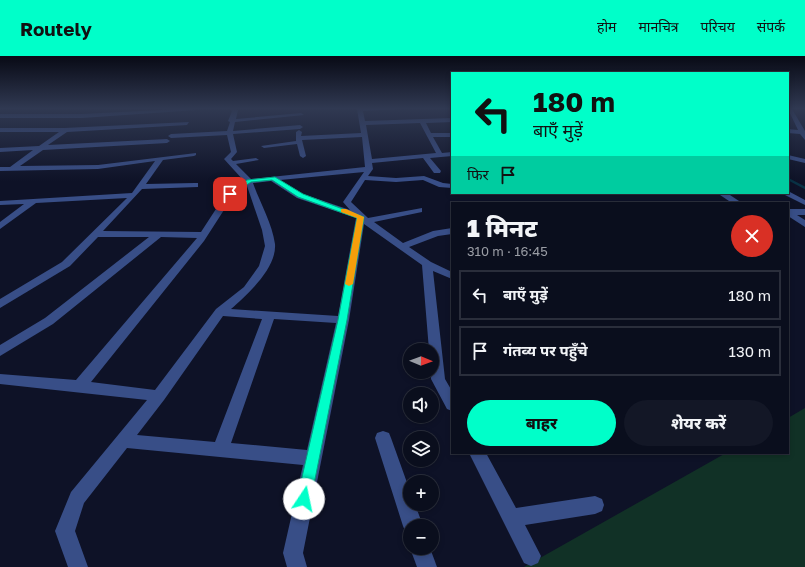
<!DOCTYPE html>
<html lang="hi">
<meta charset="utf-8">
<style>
:root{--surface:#0a0e1d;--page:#131726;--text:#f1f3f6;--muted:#999ca4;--line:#2a2e3b;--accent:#00ffc9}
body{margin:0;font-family:"Golos Text","Noto Sans Devanagari",sans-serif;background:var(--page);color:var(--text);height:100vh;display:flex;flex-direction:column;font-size:15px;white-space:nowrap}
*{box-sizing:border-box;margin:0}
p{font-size:13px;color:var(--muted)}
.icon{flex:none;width:22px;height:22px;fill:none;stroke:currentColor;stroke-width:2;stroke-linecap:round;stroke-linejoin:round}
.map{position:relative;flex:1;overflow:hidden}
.drawer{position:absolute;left:451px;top:146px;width:338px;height:252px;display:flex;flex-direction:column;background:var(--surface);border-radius:0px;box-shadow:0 2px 6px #0003,0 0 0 1px var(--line)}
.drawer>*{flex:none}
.banner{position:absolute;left:451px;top:16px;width:338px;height:122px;border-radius:0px;box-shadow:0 2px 6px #0003,0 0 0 1px var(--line);background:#00ffc9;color:#111;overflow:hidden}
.needle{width:26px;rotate:91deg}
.controls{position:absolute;left:403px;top:287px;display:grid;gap:8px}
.controls a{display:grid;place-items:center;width:36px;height:36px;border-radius:50%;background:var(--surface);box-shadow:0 2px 6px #0003,0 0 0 1px var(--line);font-size:20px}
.pin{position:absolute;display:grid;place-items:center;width:34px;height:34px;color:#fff;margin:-17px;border-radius:8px;box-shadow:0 2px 6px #0006}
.me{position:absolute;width:44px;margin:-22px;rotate:11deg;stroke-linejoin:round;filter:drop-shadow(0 0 3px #0008)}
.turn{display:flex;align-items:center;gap:14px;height:84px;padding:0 16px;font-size:18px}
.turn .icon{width:52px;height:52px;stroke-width:2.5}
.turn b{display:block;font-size:28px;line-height:34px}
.then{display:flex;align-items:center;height:38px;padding:0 16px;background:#0003;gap:8px;font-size:15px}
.round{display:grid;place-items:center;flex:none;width:42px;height:42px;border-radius:21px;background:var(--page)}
.head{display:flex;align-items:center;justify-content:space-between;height:68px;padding:0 16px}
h1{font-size:24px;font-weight:800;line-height:30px}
.primary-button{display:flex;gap:8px;margin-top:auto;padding:8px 16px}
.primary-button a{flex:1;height:46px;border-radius:24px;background:var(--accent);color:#111;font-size:16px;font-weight:800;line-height:46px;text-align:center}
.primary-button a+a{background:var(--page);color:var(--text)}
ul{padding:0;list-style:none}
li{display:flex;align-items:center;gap:12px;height:50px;margin:0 8px 6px;padding:0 8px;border:2px solid var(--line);border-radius:0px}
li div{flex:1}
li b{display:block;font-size:15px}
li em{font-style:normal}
header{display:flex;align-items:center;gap:24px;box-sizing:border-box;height:56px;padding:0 20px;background:var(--accent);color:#111}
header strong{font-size:19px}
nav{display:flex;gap:22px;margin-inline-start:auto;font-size:14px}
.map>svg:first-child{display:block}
.green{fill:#113126}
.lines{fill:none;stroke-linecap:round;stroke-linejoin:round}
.stream{stroke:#093245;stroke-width:2.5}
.minor{fill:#384e87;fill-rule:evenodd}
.route{fill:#00ffc9;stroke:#00a683}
.slow{fill:#f59e0b}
</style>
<header>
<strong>Routely</strong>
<nav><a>होम</a><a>मानचित्र</a><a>परिचय</a><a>संपर्क</a></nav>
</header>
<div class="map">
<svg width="805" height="511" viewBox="0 0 805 511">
<rect width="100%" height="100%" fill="#0e1227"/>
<path class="green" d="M805,352V511H524L726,397H788V362Z"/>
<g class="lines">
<path class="stream" d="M788,123L805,132"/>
<g class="minor">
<path d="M180,53L196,54L82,62H0V58H82Z"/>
<path d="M231,53L238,54L236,63L301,57L304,59L235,66L233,75L300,69L303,71L300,73L233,78L237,96L231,103L233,105L256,102L259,104L236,108L251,123L365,111L362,81L302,84L306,100L303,102L300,100L297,88L264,92L261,90L296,85V76L299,74L302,76L301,80L361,77L357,53H397L363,55L365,65L452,62V66L426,67L431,77H452V81H433L442,97L452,96V100L430,102L441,115L440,117H434L423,102L372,107L373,113L368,120L396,122L424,120L443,127L452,128V132L439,131L423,124L396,126L365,124L351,146L368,162L422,152V156L374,166L403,187L433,175L452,172V178L438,180L409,191L431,206L452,216V223L433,215L445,323L452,335V355L447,353L431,323L432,294H429L422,209L364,168L349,264L303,497L307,511H287L283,497L303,409L127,392L84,447L75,475L88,511H68L55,475L71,436L147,344L0,328V318L76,324L197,182L161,181L53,268L0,300V289L45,262L149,181H98L70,210L0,252V243L62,206L127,142L36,147L0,173V166L24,148L0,149V145L132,137L155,105L98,113L0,115V111H10L33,94L0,96V92L39,90L59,76H0V72H64L189,66L187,69L67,76L48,89L167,83L170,85L167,87L43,94L20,110L98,109L196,97V99L194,100L163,104L146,128L195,127H198V131L142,133L103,175L201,176L227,136L244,125L224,103L231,96L227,79L171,82L168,80L171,78L227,75L230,66L228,65L232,55ZM420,67L436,97L372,103L366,69ZM364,116L343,146L350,154L303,138L280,124ZM271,125L297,142L356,162L338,260L231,253C247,239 277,212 275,188C272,167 260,147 253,127ZM247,130L262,174L265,190L259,210L244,231L216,253L155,334L91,326L204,185L233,140ZM223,260L262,263L215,386L137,379L164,344ZM274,263L336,267L307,394L231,387Z"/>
<path d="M788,53H792L805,75V84L800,78L788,77V73L798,74Z"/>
<path d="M788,99L805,103V107L788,103Z"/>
<path d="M788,135L805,144V149L785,139L784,137H788Z"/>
<path d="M717,137H727L742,147H732Z"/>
<path d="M788,153H805V159H797L805,164V171L788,160Z"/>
<path d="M383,375L389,377L391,382L410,435V448H415L423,470H410V478L406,477L403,470L375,382L377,377Z"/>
<path d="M469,397H486L516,452L595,440L602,443L604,449L602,455L595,458L525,469L541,500L538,507L531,510L524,507Z"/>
<path d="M410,492H430L437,511H417Z"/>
</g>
</g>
<linearGradient id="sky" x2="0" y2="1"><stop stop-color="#080a15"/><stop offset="0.42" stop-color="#303952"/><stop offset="1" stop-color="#303952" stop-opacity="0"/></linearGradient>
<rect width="805" height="125" fill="url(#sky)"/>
<path class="route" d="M275,121L303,138L364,161L347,264L311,443L309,447L304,449L299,447L297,443L338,264L357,162L298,141L272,124L251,126L232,139L227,138L247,124Z"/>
<path class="slow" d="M341,153H346L364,161L353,228L349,230L345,228L357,162L341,156Z"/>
</svg>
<div class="controls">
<a><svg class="needle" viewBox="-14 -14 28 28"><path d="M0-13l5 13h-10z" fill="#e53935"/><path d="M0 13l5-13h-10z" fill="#999ca4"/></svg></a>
<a><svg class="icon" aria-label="sound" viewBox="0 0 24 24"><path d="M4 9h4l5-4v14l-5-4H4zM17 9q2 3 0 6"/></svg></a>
<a><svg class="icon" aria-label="layers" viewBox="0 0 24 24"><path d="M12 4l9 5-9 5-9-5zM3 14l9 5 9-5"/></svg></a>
<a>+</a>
<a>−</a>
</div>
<div class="pin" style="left:230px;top:138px;background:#d93025"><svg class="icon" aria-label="arrive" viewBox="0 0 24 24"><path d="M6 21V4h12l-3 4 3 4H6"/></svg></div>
<svg class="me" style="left:304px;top:443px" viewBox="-20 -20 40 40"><circle r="19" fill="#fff"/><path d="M0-13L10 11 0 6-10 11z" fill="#00ffc9"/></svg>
<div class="banner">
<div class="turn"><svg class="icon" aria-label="left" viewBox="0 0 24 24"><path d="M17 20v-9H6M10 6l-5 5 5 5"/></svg><div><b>180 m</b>बाएँ मुड़ें</div></div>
<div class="then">फिर<svg class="icon" aria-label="arrive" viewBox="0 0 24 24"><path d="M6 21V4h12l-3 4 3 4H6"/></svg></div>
</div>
<section class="drawer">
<div class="head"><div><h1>1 मिनट</h1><p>310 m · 16:45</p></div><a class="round" style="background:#d93025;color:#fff"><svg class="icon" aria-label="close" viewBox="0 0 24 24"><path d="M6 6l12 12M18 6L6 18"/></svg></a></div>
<ul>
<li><svg class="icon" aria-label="left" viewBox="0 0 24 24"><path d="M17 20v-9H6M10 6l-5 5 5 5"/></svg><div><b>बाएँ मुड़ें</b></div><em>180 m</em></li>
<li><svg class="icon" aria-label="arrive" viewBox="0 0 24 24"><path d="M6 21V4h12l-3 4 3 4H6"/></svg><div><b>गंतव्य पर पहुँचे</b></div><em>130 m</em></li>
</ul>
<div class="primary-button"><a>बाहर</a><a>शेयर करें</a></div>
</section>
</div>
